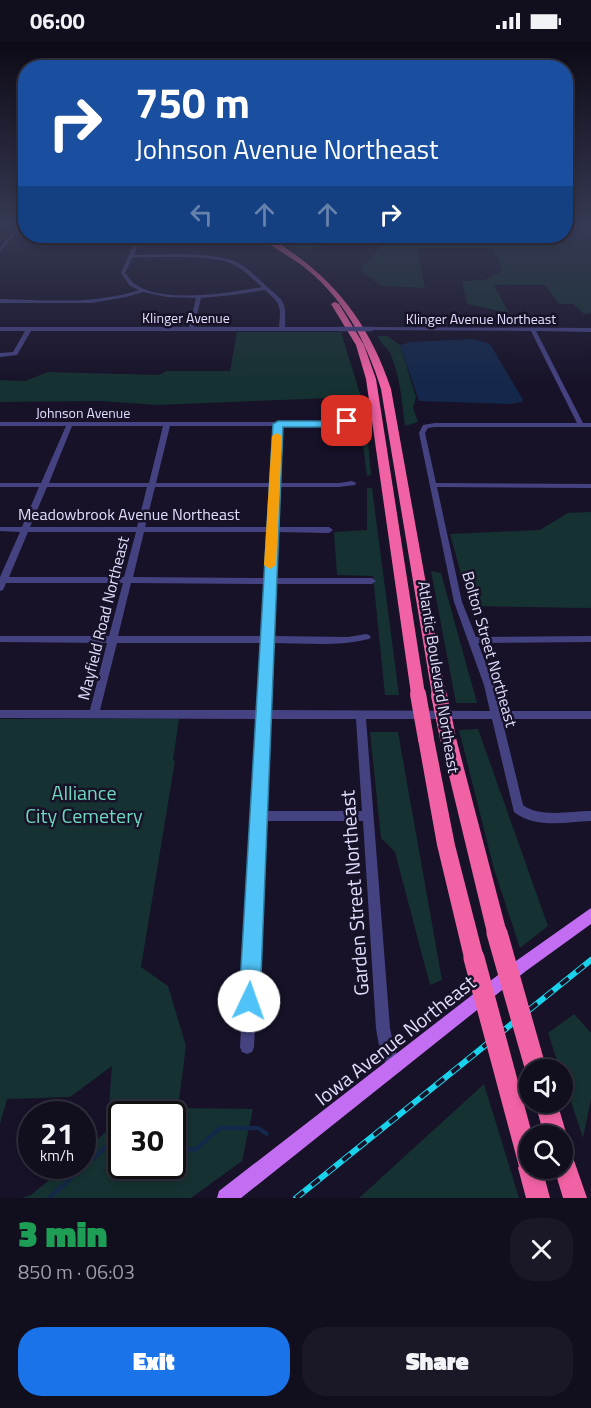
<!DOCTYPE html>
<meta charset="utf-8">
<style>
:root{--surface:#110e1e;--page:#1a1727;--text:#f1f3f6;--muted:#9c9ca4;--line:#302e3c;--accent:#1a73e8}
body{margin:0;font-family:"Titillium Web",sans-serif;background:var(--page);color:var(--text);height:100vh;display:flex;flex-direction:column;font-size:22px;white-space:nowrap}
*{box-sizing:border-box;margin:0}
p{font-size:20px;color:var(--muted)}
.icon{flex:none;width:33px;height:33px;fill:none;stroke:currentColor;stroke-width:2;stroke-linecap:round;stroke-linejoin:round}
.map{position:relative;height:1156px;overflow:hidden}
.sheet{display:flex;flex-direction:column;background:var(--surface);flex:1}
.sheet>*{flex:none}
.guide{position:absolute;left:18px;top:18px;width:555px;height:183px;border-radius:24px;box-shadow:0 3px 9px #0003,0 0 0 2px var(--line);background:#1a4fa0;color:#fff;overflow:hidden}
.buttons{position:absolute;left:519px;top:1017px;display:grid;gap:12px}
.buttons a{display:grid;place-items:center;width:54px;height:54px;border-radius:50%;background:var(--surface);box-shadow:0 3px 9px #0003,0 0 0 2px var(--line);font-size:30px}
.speed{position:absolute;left:18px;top:1059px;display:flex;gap:12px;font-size:30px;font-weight:700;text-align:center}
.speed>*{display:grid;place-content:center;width:78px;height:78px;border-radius:50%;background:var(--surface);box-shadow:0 3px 9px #0003,0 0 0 2px var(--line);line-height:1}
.speed small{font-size:15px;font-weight:400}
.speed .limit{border:3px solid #111;border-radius:9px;background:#fff;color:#111}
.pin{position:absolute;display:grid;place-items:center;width:51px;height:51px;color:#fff;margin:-26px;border-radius:12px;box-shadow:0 3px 9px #0006}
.me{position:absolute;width:66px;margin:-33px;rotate:3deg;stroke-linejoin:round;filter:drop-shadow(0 0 4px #0008)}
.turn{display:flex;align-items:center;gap:21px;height:126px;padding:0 18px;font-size:27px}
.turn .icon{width:78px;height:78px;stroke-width:2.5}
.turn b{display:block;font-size:42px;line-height:51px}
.lanes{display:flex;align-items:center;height:57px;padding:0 18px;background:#0003;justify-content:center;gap:30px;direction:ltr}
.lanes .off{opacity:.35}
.round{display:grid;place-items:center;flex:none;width:63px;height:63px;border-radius:24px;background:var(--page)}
.overview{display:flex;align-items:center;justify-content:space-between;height:102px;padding:0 18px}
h1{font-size:36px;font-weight:800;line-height:45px;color:#1e9e55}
.action{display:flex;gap:12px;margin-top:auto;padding:12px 18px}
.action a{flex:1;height:69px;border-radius:24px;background:var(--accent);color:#fff;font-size:24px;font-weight:800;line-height:69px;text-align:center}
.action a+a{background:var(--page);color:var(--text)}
.status{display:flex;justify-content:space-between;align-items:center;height:42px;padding:0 30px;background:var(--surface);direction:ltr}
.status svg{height:16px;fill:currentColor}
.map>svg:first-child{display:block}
.green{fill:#163131;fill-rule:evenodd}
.water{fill:#14284b}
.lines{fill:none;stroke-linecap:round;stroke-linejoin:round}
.stream-far1{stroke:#14284b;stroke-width:1.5}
.stream{stroke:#14284b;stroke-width:4}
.river{fill:#14284b;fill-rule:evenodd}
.minor{fill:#454282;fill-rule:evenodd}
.major{fill:#c36df2;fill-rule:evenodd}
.highway{fill:#f162a4;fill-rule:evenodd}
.rail-casing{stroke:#19d2eb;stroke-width:6}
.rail{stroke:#171228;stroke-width:4;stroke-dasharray:10;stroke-linecap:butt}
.minor-bridge{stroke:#454282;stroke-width:4.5}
.highway-bridge-far1{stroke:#f162a4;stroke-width:16}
.highway-bridge{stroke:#f162a4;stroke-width:21}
.route{fill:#4fc3f7;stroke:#337fa1;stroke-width:1.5}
.slow{fill:#f59e0b}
.labels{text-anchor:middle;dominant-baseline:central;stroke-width:5;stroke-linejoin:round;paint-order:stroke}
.far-street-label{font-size:14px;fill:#e0dcfc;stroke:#171228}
.street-label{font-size:16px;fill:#e0dcfc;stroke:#171228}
.near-park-label{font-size:20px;fill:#6dd7be;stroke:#171228}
.near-street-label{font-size:20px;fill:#e0dcfc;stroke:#171228}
</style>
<div class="status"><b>06:00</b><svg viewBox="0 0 49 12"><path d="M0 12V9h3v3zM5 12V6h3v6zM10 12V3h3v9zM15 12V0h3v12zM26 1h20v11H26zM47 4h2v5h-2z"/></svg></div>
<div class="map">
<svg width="591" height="1156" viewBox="0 0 591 1156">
<rect width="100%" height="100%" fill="#171228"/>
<g class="green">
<path d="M566,181H591V271L584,272L573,262H559L545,243H494L509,271L467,262L462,239L485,238L501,230L500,220L492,206H417L425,246L381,244L360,228L383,202V194H566Z"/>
<path d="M266,194H330L328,201C301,213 291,206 266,194Z"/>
<path d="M237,290H341L361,355L364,356L371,433L367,434L357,355L157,363L101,359L0,360V338L25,339L48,330L159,333L167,329H230Z"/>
<path d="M377,294H387L400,303L416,355L413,366L418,380L405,384C402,360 400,335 391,313C388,306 381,302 377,294Z"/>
<path d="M367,446H372L399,653H385L373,534L337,533L334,490L367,488Z"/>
<path d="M591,470V566L470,564L450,492L540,488L568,471Z"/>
<path d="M431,529L441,531L477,661H456Z"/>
<path d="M0,677H179L173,718L175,719L141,925L168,944L186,1004L178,1066L253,1067L242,1119L191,1156H22L31,1153L66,1124H82L83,1110L107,1089L112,1024L70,1055L7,1057L0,1082ZM122,1072H172V1124H122Z"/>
<path d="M478,687L548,884L520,906L494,827L459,688Z"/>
<path d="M370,690H398L442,938L430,943L395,810L381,796Z"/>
<path d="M574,972L591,991V1057L583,1096L563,1035L562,1028L560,1027L548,991Z"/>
<path d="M484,1042L519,1156H359Z"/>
</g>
<path class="water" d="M474,297L490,302L523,358L522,360L510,362L419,359L400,303L411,300Z"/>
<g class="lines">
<path class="stream-far1" d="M306,194L309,200"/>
<g class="stream">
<path d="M172,1104L195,1108L220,1086H258L267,1092"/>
<path d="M49,1156L118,1094H122"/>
</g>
<path class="river" d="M591,193V197L556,200L539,194L556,196Z"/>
<g class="minor">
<path d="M19,181H24L0,210V206Z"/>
<path d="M133,204L137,205L134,213C162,213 205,210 231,218C245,222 255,234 265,243C285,260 286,258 285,285H340L343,287L340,289H31L17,313L0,315V311L13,310L25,289H0V285H189L196,256L167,255L143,250L126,255L91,261H0V257C47,258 94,263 139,248L130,244L121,231ZM133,215C157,216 212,212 232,222C244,227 252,237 262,245C230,251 162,262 135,242C131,239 128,234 125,231ZM265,248C281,263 281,263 279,285H194L201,256L233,253Z"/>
<path d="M371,285L591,286V290L536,289L583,381H591V385H435L428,386L425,391L436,441L591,442V446L437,445L462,560L476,595L591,594V600L478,601L494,643L500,669H591V677H502L523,763C539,776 572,769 591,769V779C566,780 535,787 514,770L492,677H366L390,986L394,1006L403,1024L401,1029L396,1031C382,1025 378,1000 376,986L363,779H264L254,1005L252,1010L247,1012L242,1010L240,1005L258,677L0,676V668H90L107,601L0,600V594H109L123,541H6L3,548L0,549V535L20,490L0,489V485H22L39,445H0V441H41L66,384H0V380H334L349,378V380L334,384H281L279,441H339L352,439L356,441L355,443L339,445H279L277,485H329L333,488L329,491L277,490L275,536H372L376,539L372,542H274L272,594L348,595L366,592L369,593L371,595L369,597C338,605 303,601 272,601L269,668L490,669L484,643L454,560L419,391L423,383L435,381H577L531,289L369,288V286ZM72,384H163L149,441H49ZM170,384H275L271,441H156ZM47,445H147L137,485H30ZM155,445H271L269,485H145ZM28,490H136L124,535H9ZM144,490H269L266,536L133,535ZM131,541L266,542L263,594H118ZM117,601H262L259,668H100ZM268,677H356L362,769H264Z"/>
</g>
<path class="major" d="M591,866V882L526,929L241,1156H217L219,1149L516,919Z"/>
<g class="highway">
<path d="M258,194C269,193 281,202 290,209C341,244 372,289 391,347L446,653L444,657L439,659L434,657L432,653L381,347C366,298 342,253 300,222C286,212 270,204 258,194Z"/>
<path d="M335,260L339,262L364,303L376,337L425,652L423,656L418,658L413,656L411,652L366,337L356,303L331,262Z"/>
<path d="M448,689L454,691L456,696L507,891L504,898L497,901L490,898L487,891L440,696L442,691Z"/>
<path d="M426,690L432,692L434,697L455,803L484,916L481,923L474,926L467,923L464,916L437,803L418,697L420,692Z"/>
<path d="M535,1060H557L567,1094L564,1102L562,1103V1094H544Z"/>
<path d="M562,1104L570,1107L587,1156H563L554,1126H562Z"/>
<path d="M530,1114V1126H542L550,1156H526L518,1126L522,1118Z"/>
</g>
<g class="rail-casing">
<path id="rail" d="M296,1156L591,918"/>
</g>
<use href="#rail" class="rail"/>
<path class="minor-bridge" d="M340,287H371"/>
<g class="highway-bridge-far1">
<path d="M418,652L426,697"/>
<path d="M439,653L448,696"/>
</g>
<g class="highway-bridge">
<path d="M497,891L536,1028"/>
<path d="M474,916L530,1125"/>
</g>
</g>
<linearGradient id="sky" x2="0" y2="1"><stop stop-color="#0d0a16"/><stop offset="0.53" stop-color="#363953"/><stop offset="1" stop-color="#363953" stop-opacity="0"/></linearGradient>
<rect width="591" height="343" fill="url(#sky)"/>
<path class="route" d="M343,377L352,379L337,385H283L260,959L257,966L249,969L242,966L239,959L273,382L278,379H336Z"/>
<path class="slow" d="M277,391L282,394L276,523L270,527L264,523L272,394Z"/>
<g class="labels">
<g class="far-street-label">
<text x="186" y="275">Klinger Avenue</text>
<text x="481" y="276">Klinger Avenue Northeast</text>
<text x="83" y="370">Johnson Avenue</text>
</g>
<g class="street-label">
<text x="129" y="472">Meadowbrook Avenue Northeast</text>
<text transform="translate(103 576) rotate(-76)">Mayfield Road Northeast</text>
<text transform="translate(490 607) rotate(74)">Bolton Street Northeast</text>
<text transform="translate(439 635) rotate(81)">Atlantic Boulevard Northeast</text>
</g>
<g class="near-park-label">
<text x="84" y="750">Alliance<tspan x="84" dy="23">City Cemetery</tspan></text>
</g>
<g class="near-street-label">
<text transform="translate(354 851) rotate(-94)">Garden Street Northeast</text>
<text transform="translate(395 998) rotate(-38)">Iowa Avenue Northeast</text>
</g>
</g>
</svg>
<div class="buttons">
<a><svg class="icon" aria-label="sound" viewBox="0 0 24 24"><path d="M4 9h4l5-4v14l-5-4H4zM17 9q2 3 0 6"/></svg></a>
<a><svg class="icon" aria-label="search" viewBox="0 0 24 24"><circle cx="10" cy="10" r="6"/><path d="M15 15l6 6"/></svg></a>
</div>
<div class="speed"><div>21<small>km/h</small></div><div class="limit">30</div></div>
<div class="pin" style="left:347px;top:379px;background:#d93025"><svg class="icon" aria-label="arrive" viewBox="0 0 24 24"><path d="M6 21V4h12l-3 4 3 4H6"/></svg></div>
<svg class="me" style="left:249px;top:959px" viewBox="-20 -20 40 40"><circle r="19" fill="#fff"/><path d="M0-13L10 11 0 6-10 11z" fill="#4fc3f7"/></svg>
<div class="guide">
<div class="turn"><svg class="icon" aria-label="right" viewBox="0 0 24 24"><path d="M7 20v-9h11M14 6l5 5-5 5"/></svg><div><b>750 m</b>Johnson Avenue Northeast</div></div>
<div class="lanes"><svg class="icon off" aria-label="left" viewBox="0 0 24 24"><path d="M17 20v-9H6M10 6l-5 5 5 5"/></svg><svg class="icon off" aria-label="ahead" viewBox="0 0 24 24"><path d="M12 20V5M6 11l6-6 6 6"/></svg><svg class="icon off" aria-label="ahead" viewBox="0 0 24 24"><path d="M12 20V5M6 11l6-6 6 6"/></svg><svg class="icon" aria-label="right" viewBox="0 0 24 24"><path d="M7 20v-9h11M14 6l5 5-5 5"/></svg></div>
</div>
</div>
<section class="sheet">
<div class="overview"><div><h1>3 min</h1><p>850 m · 06:03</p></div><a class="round"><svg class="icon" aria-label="close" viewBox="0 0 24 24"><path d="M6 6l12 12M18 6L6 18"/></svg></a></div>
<div class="action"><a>Exit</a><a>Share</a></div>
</section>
